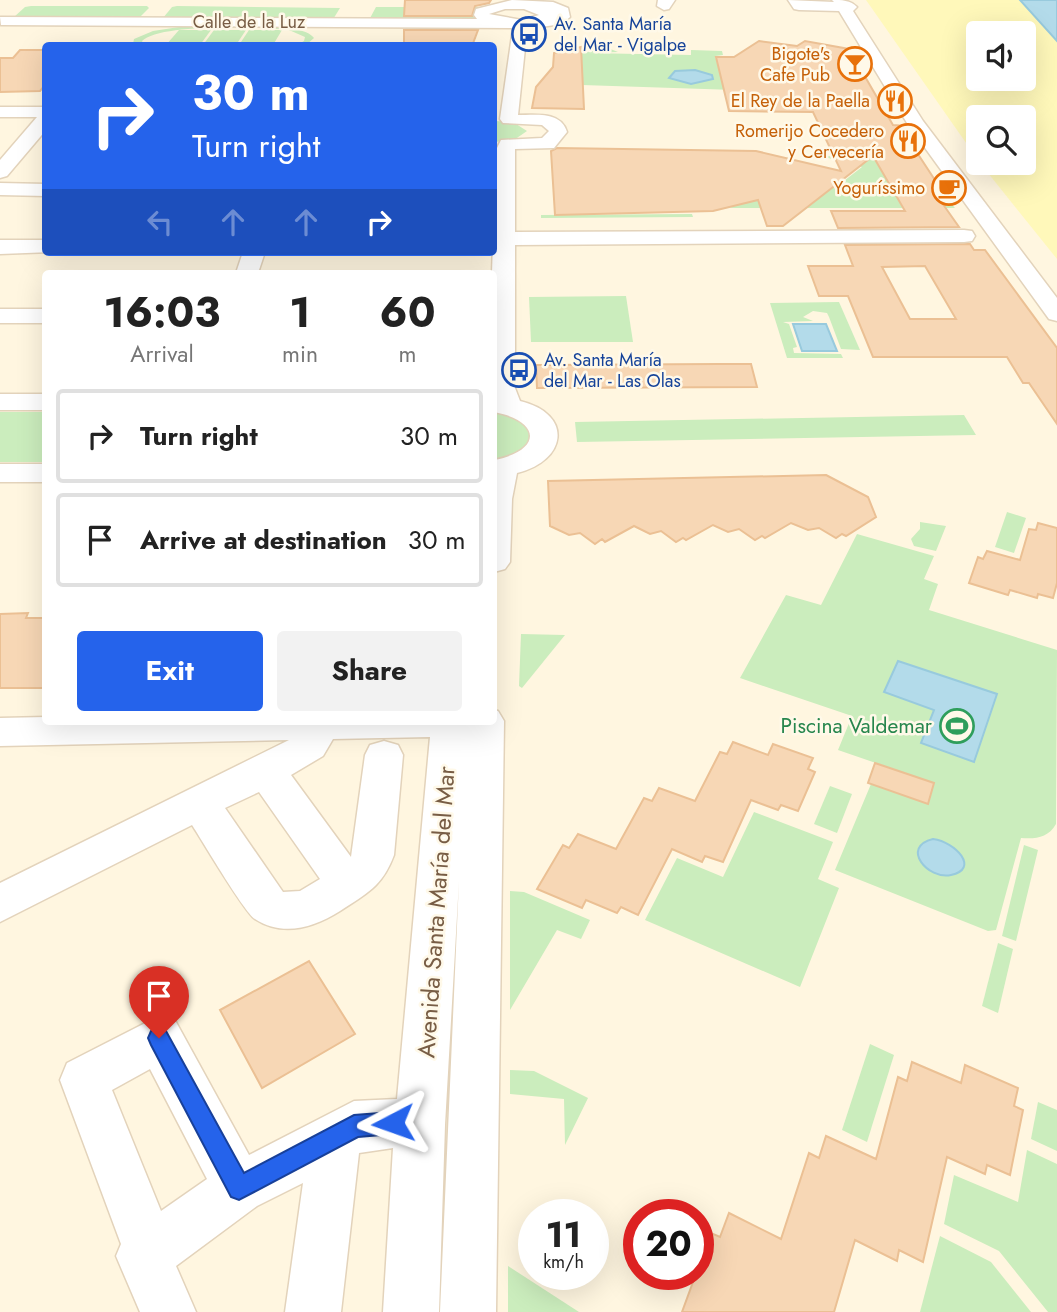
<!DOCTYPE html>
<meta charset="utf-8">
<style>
:root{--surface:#fff;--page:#f2f2f2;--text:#222;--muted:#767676;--line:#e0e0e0;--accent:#2563eb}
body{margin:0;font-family:Jost,sans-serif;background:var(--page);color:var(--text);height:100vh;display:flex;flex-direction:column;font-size:26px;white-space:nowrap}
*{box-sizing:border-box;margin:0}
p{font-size:23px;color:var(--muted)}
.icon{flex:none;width:38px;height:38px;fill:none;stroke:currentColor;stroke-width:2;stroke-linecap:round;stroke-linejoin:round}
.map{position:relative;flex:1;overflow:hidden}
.sheet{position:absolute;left:42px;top:270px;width:455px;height:455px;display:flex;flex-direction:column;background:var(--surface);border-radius:7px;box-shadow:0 7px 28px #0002}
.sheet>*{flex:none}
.top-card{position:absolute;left:42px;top:42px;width:455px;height:214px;border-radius:7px;box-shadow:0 7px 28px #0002;background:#2563eb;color:#fff;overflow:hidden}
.controls{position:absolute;left:966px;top:21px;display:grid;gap:14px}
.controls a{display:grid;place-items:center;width:70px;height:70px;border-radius:7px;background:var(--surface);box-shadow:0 7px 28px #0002;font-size:35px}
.speed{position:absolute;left:518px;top:1199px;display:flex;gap:14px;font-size:35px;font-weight:700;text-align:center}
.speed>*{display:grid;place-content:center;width:91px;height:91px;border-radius:50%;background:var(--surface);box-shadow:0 7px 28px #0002;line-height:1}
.speed small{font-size:18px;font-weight:400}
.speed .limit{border:10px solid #d22;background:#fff;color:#111}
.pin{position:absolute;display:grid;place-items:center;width:60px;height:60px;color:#fff;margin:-72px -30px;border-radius:50% 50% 50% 0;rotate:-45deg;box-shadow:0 0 7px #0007}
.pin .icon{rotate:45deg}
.me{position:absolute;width:77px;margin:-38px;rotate:266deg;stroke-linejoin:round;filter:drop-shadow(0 0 5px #0008)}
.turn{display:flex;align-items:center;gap:24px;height:147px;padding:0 35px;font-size:32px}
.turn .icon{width:91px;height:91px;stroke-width:2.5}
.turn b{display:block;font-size:49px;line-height:60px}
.lanes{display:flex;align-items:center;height:66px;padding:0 35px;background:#0003;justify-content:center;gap:35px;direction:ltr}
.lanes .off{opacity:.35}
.eta{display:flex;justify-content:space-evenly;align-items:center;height:119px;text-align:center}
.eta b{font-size:42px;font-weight:700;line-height:49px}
.cta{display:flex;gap:14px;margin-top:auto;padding:14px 35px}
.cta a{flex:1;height:80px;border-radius:7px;background:var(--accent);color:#fff;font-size:28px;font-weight:700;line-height:80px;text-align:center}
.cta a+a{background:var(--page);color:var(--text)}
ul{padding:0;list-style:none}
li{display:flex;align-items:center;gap:21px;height:94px;margin:0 14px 10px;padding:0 21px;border:4px solid var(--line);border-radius:7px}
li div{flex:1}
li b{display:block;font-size:26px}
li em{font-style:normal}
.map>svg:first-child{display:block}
.green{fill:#cbedbd}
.sand{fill:#fff8ba;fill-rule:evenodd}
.water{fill:#b3dbea;stroke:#98cadd;stroke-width:2}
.building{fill:#f7d7b5;stroke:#ebc094;stroke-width:2;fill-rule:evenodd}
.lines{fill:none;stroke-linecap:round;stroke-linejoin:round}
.minor-casing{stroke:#e3d3bb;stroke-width:3}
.minor{fill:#fff;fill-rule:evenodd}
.route{fill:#2563eb;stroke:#184099;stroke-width:2}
.labels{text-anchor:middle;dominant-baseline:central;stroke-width:5;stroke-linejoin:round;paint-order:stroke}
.far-street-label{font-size:18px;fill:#785d45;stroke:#fff9e9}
.far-transit-label{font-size:18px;fill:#164399;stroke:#fff9e9;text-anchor:start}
.far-food-label{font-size:18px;fill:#c56008;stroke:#fff9e9;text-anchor:end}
.leisure-label{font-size:21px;fill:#27864d;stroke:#fff9e9;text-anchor:end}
.near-street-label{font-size:24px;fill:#785d45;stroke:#fff9e9}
</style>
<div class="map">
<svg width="1057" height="1312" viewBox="0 0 1057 1312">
<rect width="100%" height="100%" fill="#fff6e0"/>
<g class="green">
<path d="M31,6H147L149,8L139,18H13L25,7Z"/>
<path d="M177,6L340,8L332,21L163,18L172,7Z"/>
<path d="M376,7H482L474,13L475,19L480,21L369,20Z"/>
<path d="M179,27C203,27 302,19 314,38L306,45H297L304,41L305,37L289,30C262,27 159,23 142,41L144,45L133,44L134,39L153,31Z"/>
<path d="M179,30H211L200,45H166Z"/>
<path d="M214,30H246L236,45H203Z"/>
<path d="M249,30H282L273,45H239Z"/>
<path d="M608,48L618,52L587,53L691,55V50L722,51L723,55L715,56L719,70L728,71L735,90L582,85V53Z"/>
<path d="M494,121L513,122L527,131L514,140L494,142Z"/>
<path d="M821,156L920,158L924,164H897L890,185L898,199L948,200L955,208H733L727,207L712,181L840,184L862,167Z"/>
<path d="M692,214L693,217L541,218V215Z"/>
<path d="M626,296L633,342H531L529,297Z"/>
<path d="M839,302L860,350L841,349L829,317L827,313L813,311L803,317L813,321L783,322L789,324L797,347L793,348L794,353L841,354L843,358H787L770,303Z"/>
<path d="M494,410H501L533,426L526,450L494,460Z"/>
<rect x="0" y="412" width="45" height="50"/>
<path d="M964,415L976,435L577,442L575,422Z"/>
<path d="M1007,512L1026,518L1014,553L995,547Z"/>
<path d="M920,522L946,526L936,551L914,546L911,539L920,529Z"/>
<path d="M857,534L934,556L924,579L938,584L929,610L1057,650L1056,824C1048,838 1036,839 1021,838L996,930L988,931L835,870L871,784L928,804L934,783L838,750L852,716L740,678L786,595L821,605Z"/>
<path d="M521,634L565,635L522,688L519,686Z"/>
<path d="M830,786L852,794L837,833L814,824Z"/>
<path d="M754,812L833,842L818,879L839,888L800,987L645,920L677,858L723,877Z"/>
<path d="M1024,845L1038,850L1016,941L1002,936Z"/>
<path d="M510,891L524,892L590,920L581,939L557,930L510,1010Z"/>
<path d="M998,943L1013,949L998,1013L982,1006Z"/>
<path d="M870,1044L894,1055L867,1142L842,1130Z"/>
<path d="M510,1070L534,1071L588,1098L565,1145L564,1099L510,1094Z"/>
<path d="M1038,1102L1057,1110V1151L1031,1139Z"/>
<path d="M1027,1150L1057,1164V1312H1048L999,1251L944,1224L954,1175L1018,1202Z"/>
<path d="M940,1236L991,1262L1031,1312H920Z"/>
<path d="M508,1266L579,1312H508Z"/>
</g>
<path class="sand" d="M866,0H1023L1057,40V259L980,163H1024V117H978V160ZM978,33H1024V79H978Z"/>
<g class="water">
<path d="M1020,0H1057V41Z"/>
<path d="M695,70L712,75L713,79L691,84L669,78L675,71Z"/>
<path d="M793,324H826L837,351H802Z"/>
<path d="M898,661L997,694L974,762L921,743L934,710L884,692Z"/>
<path d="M933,839C956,842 980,869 951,875C928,880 900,847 933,839Z"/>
</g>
<g class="building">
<path d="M405,0H491L489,3L475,6L472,16H404Z"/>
<path d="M404,30H478L472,46H404Z"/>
<path d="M759,41L797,46L805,41L849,49L893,125L906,126L920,145H912L948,200H940L959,227L838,228L831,211H905L873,156L783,226H767L758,200L713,211L555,215L551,151L557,148L756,151L841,171L813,112L729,111L716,57H734Z"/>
<path d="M581,47L584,109L532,108L536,87L553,67L554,53Z"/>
<path d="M20,50H46V84L40,91L0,92V58H13Z"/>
<path d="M970,244L974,250H985L1057,348V424L1029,383H1023L1007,357H873L848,296H819L808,266H853L845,245ZM925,266L956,319H910L882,267Z"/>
<path d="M718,364H751L757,387L537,388L536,365Z"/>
<path d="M826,475L868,497L876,517L846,536L842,534L836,538L819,528L808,530L791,523L765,538L762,536L755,540L739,529L728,532L713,525L686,540L683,538L676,542L661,531L650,534L634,526L605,542L602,539L595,544L580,533L569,535L550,526L548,481Z"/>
<path d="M1038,523L1057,528V583L1053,598L1038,594L1037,598L1010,590L1008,595L969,583L978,557L983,559L987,551L1020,560L1029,529L1036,530Z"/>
<path d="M28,613L26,618H46V688H0V614Z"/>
<path d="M733,742L768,755L773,744L813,758L808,769L815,772L798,811L781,805L778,810L751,800L723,862L705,856L702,862L672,849L638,915L621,907L617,913L586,900L582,908L537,889L563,845L569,848L578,834L616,849L644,798L652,801L659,788L695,801L720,752L727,754Z"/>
<path d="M875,763L934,783L928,804L868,783Z"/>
<path d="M309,961L355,1034L262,1088L220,1010Z"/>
<path d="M912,1062L961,1083L965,1065L1018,1088L1014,1106L1023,1110L1010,1175L987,1165L985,1174L947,1157L923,1262L899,1250L897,1261L855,1240L834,1312H682L711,1233L720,1237L729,1213L781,1239L809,1153L819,1158L826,1136L876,1159L898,1077L907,1081Z"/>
</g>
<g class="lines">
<g class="minor-casing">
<g id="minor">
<path d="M512,0L553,2L568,8L570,17L562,24L527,29L518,115C536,115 561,111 567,132L554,148L515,149V232L964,230L972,231L975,236L972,241L964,242L515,245V388L520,401C574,414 567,461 517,473L512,499L510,562L505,569L494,572V460C542,451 542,421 494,412L492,273L496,150L501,140L542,138L549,131L542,125L503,123L500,119L513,28L1,25L0,17L477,19L474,15L476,9ZM505,9H524L539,15L522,20L489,14Z"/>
<path d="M658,0H675L669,9L664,10L657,6Z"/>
<path d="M788,0L834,2L832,0C841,0 851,0 857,7L853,11L923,121L1057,298V321L1049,319L907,123L839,11L799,10L794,9Z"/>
<path d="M0,107H46V130L7,176L0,178V160L37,117H0Z"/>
<path d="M0,183L46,184V196L0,195Z"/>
<path d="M0,240H46V252H52L0,254Z"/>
<path d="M243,252H265L258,273H236Z"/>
<rect x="0" y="309" width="46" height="14"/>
<rect x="0" y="394" width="46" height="16"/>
<rect x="0" y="464" width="46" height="18"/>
<path d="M494,710L498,711L504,721L496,1312H440L459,881L445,1125L439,1312H383L393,1148L359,1153L341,1312H285L303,1183L257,1206L176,1266L196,1312H140L116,1256L121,1244L60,1080L67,1063L159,1016L176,1022L249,1155L354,1101L397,1099L430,737L333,739L323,756L291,775L351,857L365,755L370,745L384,741L398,745L403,755L394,855C382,887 367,893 340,911C313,928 283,937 255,919C244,912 202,840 192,825L0,922V883L289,740L0,746V718L46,717V721H494ZM259,792L320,879L300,891L283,892L225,808ZM150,1069L207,1179L161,1211L112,1090Z"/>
</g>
</g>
<use href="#minor" class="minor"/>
</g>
<path class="route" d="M159,1028L166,1031L244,1173L354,1115L393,1112L401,1115L405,1123L401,1131L393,1134L358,1137L239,1200L231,1197L151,1045L148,1038L151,1031Z"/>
<defs>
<g id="bus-ring" transform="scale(1.75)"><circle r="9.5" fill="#fff9e9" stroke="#1a4fb4" stroke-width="1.5"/><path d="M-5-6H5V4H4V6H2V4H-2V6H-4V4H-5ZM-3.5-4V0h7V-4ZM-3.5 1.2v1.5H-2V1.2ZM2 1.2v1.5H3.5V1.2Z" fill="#1a4fb4"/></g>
<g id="bar-ring" transform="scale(1.75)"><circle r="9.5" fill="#fff9e9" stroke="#e8710a" stroke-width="1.5"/><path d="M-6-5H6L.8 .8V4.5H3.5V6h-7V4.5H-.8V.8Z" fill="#e8710a"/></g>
<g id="restaurant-ring" transform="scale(1.75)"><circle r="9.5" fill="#fff9e9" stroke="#e8710a" stroke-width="1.5"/><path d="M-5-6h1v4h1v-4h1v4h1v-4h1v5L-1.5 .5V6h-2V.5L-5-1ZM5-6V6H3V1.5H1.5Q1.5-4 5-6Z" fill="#e8710a"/></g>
<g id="cafe-ring" transform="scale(1.75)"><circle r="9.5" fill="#fff9e9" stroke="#e8710a" stroke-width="1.5"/><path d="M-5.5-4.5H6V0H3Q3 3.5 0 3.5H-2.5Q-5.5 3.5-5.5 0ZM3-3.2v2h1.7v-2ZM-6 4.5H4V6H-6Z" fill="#e8710a"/></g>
<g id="stadium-ring" transform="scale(1.75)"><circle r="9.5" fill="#fff9e9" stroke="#2e9e5b" stroke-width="1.5"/><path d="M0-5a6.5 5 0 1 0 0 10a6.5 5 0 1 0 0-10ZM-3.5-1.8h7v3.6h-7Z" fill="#2e9e5b"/></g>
</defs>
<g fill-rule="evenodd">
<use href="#bus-ring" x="529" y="34"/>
<use href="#bar-ring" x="855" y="64"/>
<use href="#restaurant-ring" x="895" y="101"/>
<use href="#restaurant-ring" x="908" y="141"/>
<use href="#cafe-ring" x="949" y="188"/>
<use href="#bus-ring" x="519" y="370"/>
<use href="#stadium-ring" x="957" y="726"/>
</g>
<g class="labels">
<g class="far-street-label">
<text x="249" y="22">Calle de la Luz</text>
</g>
<g class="far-transit-label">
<text x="554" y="24">Av. Santa María<tspan x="554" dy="21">del Mar - Vigalpe</tspan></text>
<text x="544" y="360">Av. Santa María<tspan x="544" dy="21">del Mar - Las Olas</tspan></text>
</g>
<g class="far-food-label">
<text x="830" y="54">Bigote's<tspan x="830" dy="21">Cafe Pub</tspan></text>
<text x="870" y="101">El Rey de la Paella</text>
<text x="884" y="131">Romerijo Cocedero<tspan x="884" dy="21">y Cervecería</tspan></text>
<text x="925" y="188">Yoguríssimo</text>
</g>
<g class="leisure-label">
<text x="932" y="726">Piscina Valdemar</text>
</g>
<g class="near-street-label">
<text transform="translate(436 912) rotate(-86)">Avenida Santa María del Mar</text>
</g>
</g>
</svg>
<div class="controls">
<a><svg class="icon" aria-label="sound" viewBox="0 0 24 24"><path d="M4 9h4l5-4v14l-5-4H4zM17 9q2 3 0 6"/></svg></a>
<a><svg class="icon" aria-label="search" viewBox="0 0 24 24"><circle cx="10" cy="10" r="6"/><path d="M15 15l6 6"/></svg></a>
</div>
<div class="speed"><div>11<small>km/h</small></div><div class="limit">20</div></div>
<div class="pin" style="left:159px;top:1038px;background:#d93025"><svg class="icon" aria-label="arrive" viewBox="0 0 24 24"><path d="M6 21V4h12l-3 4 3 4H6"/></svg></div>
<svg class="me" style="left:393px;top:1123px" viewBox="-20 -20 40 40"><path d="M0-17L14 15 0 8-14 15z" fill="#2563eb" stroke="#fff" stroke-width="4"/></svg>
<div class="top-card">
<div class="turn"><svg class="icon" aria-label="right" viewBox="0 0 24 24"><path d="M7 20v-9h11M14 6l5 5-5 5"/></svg><div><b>30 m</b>Turn right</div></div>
<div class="lanes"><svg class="icon off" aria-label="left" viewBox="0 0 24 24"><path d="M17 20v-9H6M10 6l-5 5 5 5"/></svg><svg class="icon off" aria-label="ahead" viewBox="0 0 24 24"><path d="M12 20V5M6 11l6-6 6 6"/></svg><svg class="icon off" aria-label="ahead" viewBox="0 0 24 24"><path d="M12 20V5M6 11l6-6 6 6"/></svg><svg class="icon" aria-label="right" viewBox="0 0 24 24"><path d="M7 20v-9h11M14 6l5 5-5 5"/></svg></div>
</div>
<section class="sheet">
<div class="eta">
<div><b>16:03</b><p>Arrival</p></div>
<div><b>1</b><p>min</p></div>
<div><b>60</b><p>m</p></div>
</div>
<ul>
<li><svg class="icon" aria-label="right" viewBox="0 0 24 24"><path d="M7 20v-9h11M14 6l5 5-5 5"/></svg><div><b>Turn right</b></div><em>30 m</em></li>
<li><svg class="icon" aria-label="arrive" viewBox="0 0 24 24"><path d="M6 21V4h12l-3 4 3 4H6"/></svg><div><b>Arrive at destination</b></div><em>30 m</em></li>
</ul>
<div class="cta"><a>Exit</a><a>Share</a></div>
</section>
</div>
